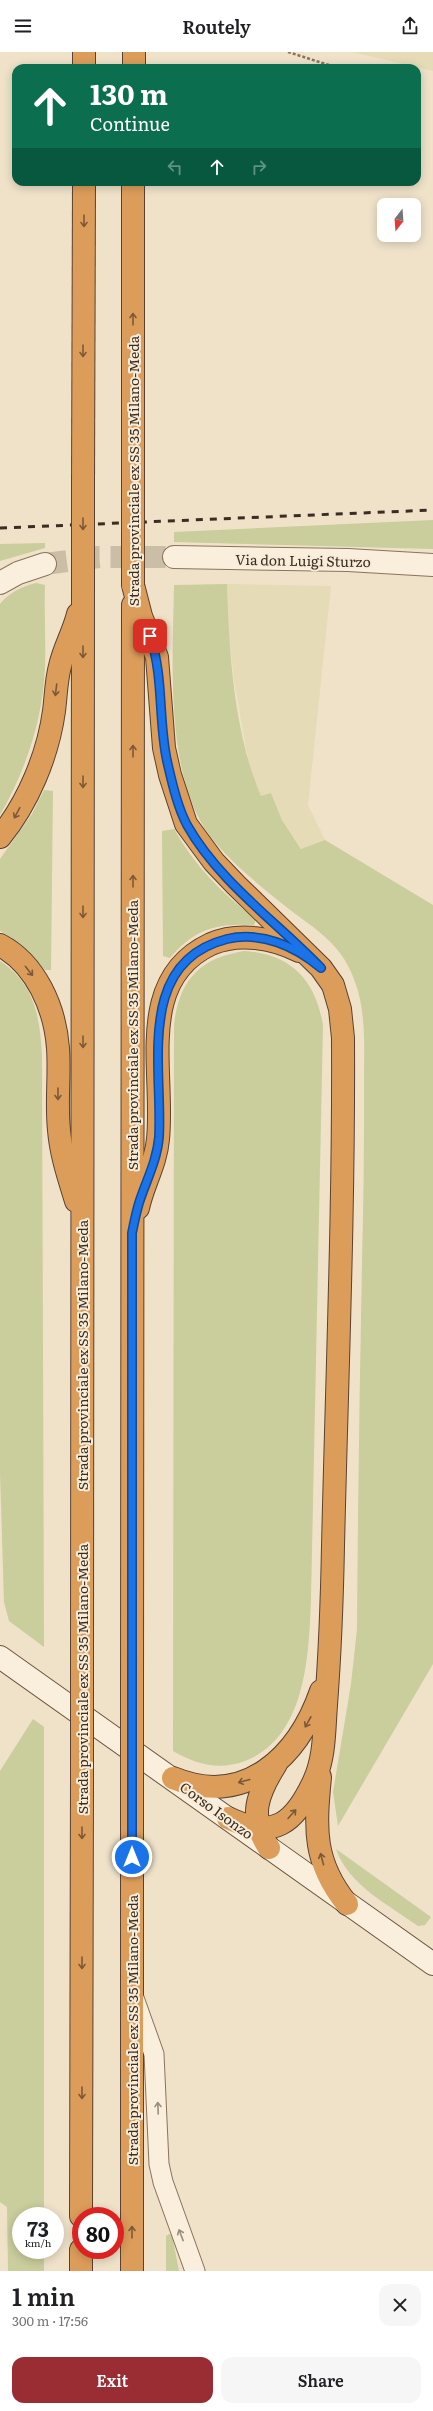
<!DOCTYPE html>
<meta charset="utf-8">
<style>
:root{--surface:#fff;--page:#f6f6f6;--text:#202124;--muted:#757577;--accent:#9a2d33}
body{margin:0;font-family:Literata,serif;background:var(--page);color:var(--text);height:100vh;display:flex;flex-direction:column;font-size:15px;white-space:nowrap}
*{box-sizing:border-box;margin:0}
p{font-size:13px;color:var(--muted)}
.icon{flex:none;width:22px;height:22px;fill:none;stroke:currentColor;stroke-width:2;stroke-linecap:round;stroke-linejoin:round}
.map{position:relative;height:2219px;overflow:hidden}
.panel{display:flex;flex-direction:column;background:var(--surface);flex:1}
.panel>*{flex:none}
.guide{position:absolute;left:12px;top:12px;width:409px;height:122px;border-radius:12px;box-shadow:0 2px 10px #0003;background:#0b6e4f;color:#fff;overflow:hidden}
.needle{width:26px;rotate:197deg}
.controls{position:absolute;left:377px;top:146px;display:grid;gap:8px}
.controls a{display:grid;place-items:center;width:44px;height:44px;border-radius:8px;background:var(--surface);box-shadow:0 2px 10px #0003;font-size:20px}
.speed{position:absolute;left:12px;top:2155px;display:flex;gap:8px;font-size:20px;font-weight:700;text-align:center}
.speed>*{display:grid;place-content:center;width:52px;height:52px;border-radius:50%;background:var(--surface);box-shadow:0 2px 10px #0003;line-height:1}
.speed small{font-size:10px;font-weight:400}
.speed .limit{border:6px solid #d22;background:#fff;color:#111}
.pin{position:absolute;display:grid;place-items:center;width:34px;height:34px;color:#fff;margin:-17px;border-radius:8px;box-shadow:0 2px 6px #0006}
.me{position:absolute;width:44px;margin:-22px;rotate:0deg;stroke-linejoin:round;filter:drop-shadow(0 0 3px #0008)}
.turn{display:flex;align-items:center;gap:14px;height:84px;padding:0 12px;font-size:18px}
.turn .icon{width:52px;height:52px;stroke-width:2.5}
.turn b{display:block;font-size:28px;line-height:34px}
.lanes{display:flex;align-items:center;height:38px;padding:0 12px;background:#0003;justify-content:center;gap:20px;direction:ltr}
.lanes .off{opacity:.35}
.round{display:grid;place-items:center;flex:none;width:42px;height:42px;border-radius:12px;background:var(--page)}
.headline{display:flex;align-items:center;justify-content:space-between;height:68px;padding:0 12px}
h1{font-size:24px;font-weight:600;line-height:30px}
.button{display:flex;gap:8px;margin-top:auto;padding:8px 12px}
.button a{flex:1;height:46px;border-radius:12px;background:var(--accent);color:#fff;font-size:16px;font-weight:600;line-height:46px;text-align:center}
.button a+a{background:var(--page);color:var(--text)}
header{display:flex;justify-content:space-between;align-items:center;height:52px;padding:0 12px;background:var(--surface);font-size:18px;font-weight:600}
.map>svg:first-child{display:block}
.farmland{fill:#e5dbb6}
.green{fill:#cacd9c}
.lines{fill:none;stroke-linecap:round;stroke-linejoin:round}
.street-tunnel{stroke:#cbbea7;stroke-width:22;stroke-dasharray:22 11;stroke-linecap:butt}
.lane-casing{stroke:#8b735d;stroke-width:21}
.street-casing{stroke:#8b735d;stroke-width:24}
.secondary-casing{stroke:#6d5540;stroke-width:24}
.highway-casing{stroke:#594231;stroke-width:24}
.path{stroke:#8b735d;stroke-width:2.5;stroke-dasharray:3 2;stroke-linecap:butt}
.lane{stroke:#f9efdc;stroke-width:19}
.street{stroke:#f9efdc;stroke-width:22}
.secondary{stroke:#f9efdc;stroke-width:22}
.highway{stroke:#dc9d5b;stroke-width:22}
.rail{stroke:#3c2c21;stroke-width:3;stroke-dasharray:7 7;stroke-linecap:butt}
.highway-bridge-casing{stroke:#594231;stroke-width:24;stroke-linecap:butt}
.highway-bridge{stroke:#dc9d5b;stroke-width:22}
.oneway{stroke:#7c5938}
.oneway2{stroke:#9a8e7e}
.route-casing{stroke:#114b97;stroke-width:10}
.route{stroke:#1a73e8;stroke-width:7}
.labels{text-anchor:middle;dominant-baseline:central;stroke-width:4;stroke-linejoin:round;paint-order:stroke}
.street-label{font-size:14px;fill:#3c2c21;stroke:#f6ecd8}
</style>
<header><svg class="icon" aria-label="menu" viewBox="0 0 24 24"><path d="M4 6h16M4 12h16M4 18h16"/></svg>Routely<svg class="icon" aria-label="share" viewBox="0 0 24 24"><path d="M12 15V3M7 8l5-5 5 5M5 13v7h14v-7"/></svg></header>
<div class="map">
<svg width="433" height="2219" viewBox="0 0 433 2219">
<rect width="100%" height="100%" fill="#efe2c9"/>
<g class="farmland">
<path d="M352,0H433V19Z"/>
<path d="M227,532L331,534L308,753L325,788L302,797L282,768L271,741L261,744L254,728L246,697L234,628L228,575Z"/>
</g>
<g class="green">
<path d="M433,468V497L174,490V480Z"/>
<path d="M45,491V496L0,509V492Z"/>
<path d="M36,531L45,533C44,560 46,588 45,615C43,667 26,718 0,763V552C10,540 21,535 36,531Z"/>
<path d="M227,532C229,600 234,681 261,744L271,741L282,768L301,797L325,788L433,853V1612L338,1774L333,1740L351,1632L357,1577C358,1439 360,1301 363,1163C364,1118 364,1073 364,1028C364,999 366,968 358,939C344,888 312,877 275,846C252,827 228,807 210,784C164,722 173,607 174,533Z"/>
<path d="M44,738L53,739L51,918H45C32,902 18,888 0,879V807L32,762Z"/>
<path d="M174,777C195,814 222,842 256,867L254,873C217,871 194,877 170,906L163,904L162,779Z"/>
<path d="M244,899C291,902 315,927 323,973L311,1546C309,1601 307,1685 245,1709C218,1719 196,1712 173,1699L174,973C179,928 200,906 244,899Z"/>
<path d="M0,909C35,932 40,966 42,1004L44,1595L9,1569L4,1550L0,1420Z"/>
<path d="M33,1667L44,1675V2164H21V2198H44V2219H8L7,2155L0,2150V1719Z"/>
<path d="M336,1797L431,1865L425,1873L418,1874C388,1852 349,1834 336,1797Z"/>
<path d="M169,2182L172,2183L179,2219H166V2184Z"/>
</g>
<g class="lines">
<path class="street-tunnel" d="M45,512L99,505H174"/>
<g class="lane-casing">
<path id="lane" d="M134,1946L154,2002L159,2112L163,2130L195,2219"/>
</g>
<g class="street-casing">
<g id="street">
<path d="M174,505L348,508L433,513"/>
<path d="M0,531L18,521L45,512"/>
</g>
</g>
<g class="secondary-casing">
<path id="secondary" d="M0,1605L433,1912"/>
</g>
<g class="highway-casing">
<g id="highway">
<path d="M84,16V0"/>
<path d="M134,16V0"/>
<path d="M133,432V130"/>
<path d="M83,433L84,130"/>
<path d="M133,533L141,564L157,605L164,696L170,723L186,772L214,810L236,833L321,916L333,933L340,957L343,986C344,1155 337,1324 333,1494C332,1547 330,1600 326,1653C324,1678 325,1705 314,1729C294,1772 274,1788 228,1766"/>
<path d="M0,785C28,751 48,703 54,659C56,644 56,629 60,614C64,596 74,579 78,562"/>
<path d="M0,893C36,912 55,956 58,996C60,1023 56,1051 59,1078C61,1103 69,1126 76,1149"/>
<path d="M138,1156C143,1132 156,1112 158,1087C165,1020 134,928 211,892C239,880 273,886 299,899"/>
<path d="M82,1604L83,533"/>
<path d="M132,1638L133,553"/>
<path d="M320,1725C315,1777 313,1810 347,1852"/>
<path d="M173,1726C245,1756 298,1705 321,1639"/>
<path d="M132,1763V2219"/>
<path d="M269,1796C248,1765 257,1742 276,1712"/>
<path d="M81,2164L82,1728"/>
<path d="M81,2219V2198"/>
</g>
</g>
<path class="path" d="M288,0L332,14"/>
<use href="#lane" class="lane"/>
<use href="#street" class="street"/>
<use href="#secondary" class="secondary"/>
<use href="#highway" class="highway"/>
<path class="rail" d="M0,476L433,458"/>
<g class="highway-bridge-casing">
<g id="highway-bridge">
<path d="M83,533V433"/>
<path d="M133,533V432"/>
<path d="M82,1604V1728"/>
<path d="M132,1763V1638"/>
</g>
</g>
<use href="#highway-bridge" class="highway-bridge"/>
</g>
<defs><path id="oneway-shaft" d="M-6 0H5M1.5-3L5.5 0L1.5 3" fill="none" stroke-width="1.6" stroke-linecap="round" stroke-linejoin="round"/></defs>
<g class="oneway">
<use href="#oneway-shaft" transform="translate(84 169) rotate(90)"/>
<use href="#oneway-shaft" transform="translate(133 267) rotate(-90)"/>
<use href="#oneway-shaft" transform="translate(83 299) rotate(90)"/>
<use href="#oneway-shaft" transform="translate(83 472) rotate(90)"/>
<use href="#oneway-shaft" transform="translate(83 600) rotate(90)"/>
<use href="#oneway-shaft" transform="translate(56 638) rotate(97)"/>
<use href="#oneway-shaft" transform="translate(133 699) rotate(-90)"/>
<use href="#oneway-shaft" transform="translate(83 730) rotate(90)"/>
<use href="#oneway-shaft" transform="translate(17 761) rotate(118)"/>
<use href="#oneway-shaft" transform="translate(133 829) rotate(-90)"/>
<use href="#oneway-shaft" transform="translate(83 860) rotate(90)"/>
<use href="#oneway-shaft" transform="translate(29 919) rotate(52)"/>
<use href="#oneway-shaft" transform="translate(83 990) rotate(90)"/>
<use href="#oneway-shaft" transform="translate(58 1042) rotate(90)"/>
<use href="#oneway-shaft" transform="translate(308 1670) rotate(119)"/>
<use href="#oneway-shaft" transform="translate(244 1729) rotate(165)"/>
<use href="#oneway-shaft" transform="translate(292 1762) rotate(-48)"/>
<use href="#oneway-shaft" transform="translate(82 1781) rotate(90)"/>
<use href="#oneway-shaft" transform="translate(322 1807) rotate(-105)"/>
<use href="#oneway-shaft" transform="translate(82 1911) rotate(90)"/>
<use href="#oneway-shaft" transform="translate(82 2041) rotate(90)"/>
<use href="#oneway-shaft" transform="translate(132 2180) rotate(-90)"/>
</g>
<g class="oneway2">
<use href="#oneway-shaft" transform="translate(158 2056) rotate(-92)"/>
<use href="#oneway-shaft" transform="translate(181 2183) rotate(-111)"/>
</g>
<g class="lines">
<g class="route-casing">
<path id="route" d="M132,1805V1181C134,1171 136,1161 139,1151C146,1129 157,1109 159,1085C163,1016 135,910 227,887C261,879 295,894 321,916C277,870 219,830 187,773C177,754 172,730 167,709C158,667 164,625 150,584"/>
</g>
<use href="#route" class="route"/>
</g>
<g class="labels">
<g class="street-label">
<text transform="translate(133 419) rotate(-90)">Strada provinciale ex SS 35 Milano-Meda</text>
<text transform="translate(303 508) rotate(1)">Via don Luigi Sturzo</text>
<text transform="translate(132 983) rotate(-90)">Strada provinciale ex SS 35 Milano-Meda</text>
<text transform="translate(82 1303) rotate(-90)">Strada provinciale ex SS 35 Milano-Meda</text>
<text transform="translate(82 1627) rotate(-90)">Strada provinciale ex SS 35 Milano-Meda</text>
<text transform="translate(217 1758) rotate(36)">Corso Isonzo</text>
<text transform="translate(132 1978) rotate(-90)">Strada provinciale ex SS 35 Milano-Meda</text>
</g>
</g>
</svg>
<div class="controls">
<a><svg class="needle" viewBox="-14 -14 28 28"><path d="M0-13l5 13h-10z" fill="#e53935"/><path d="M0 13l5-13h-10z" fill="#757577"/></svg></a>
</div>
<div class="speed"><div>73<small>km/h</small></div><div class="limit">80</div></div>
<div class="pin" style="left:150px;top:584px;background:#d93025"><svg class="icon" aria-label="arrive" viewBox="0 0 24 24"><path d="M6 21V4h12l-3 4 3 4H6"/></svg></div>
<svg class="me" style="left:132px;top:1805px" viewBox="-20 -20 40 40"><circle r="17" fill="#1a73e8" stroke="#fff" stroke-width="3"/><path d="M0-11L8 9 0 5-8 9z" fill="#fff"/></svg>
<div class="guide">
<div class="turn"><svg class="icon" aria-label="ahead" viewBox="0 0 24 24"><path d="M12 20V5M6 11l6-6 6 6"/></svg><div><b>130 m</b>Continue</div></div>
<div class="lanes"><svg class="icon off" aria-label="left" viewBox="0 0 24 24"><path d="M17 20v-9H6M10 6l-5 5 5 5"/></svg><svg class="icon" aria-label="ahead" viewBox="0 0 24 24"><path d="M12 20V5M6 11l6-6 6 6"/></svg><svg class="icon off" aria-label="right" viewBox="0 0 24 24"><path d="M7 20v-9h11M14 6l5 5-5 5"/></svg></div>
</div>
</div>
<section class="panel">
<div class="headline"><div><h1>1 min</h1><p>300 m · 17:56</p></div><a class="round"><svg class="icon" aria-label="close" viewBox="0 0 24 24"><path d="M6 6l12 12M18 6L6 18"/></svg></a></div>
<div class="button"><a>Exit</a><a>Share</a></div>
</section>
